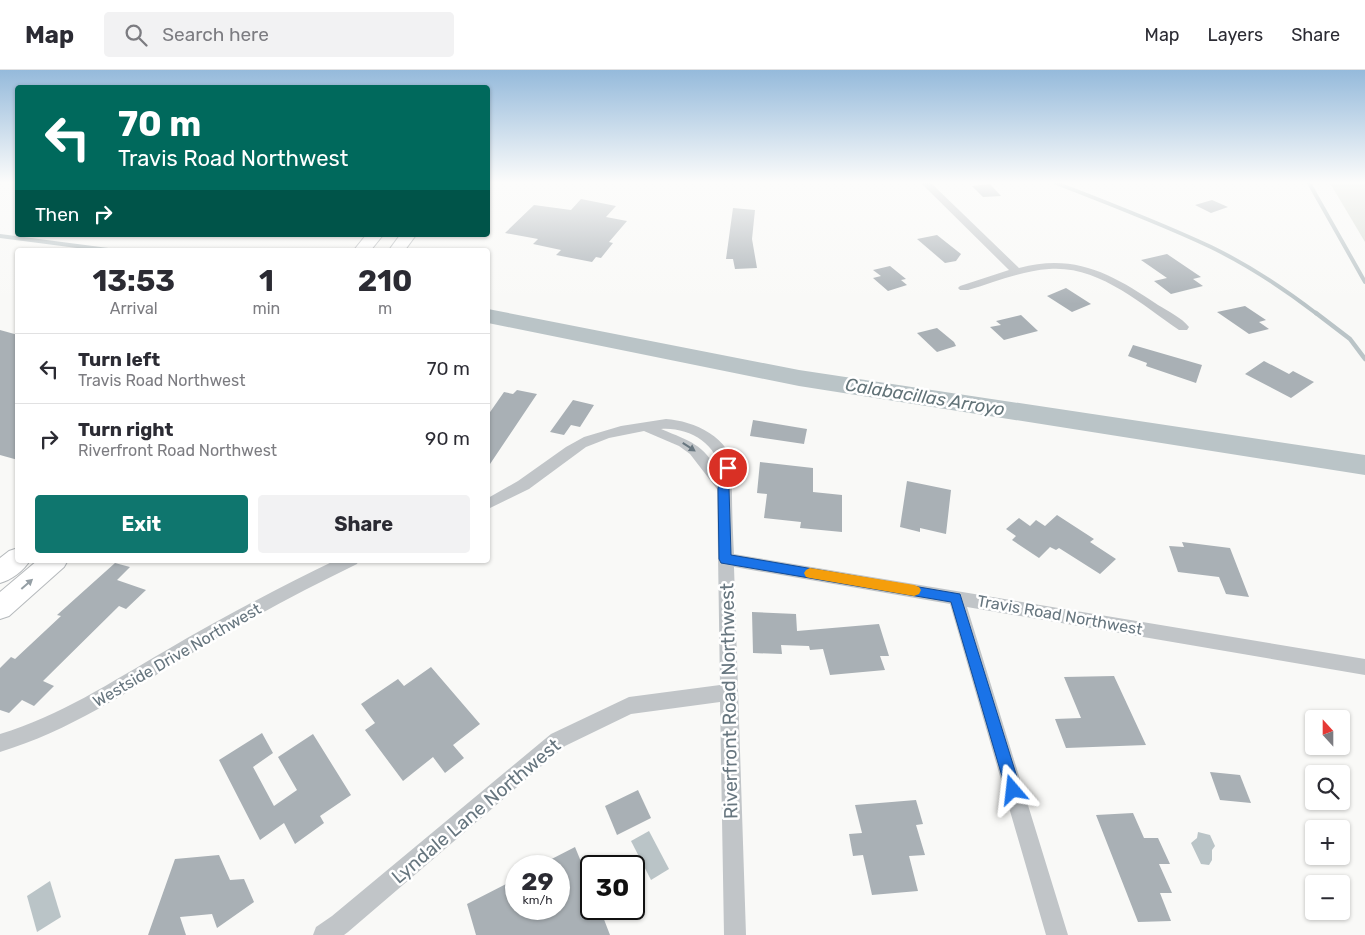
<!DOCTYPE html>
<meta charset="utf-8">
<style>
:root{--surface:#fff;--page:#f2f2f3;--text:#2b2b33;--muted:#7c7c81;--line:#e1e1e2;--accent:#0f766e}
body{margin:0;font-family:Rubik,sans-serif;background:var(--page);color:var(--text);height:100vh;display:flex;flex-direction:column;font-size:19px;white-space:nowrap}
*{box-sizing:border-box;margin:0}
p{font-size:16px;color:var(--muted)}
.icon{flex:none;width:28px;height:28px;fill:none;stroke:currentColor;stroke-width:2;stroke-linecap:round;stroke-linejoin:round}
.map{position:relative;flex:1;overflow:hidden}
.side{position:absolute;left:15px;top:178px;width:475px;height:315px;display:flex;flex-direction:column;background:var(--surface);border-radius:5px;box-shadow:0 1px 4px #0004}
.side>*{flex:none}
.guide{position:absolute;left:15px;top:15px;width:475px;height:152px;border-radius:5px;box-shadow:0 1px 4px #0004;background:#00695c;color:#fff;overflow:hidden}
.needle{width:32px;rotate:339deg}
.fabs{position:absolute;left:1305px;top:640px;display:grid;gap:10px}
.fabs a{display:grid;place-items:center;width:45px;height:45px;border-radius:5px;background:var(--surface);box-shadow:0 1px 4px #0004;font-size:25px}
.speed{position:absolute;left:505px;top:785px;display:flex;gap:10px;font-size:25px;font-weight:700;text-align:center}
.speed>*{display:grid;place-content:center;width:65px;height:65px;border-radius:50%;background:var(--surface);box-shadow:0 1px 4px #0004;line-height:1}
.speed small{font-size:12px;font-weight:400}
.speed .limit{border:2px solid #111;border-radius:8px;background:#fff;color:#111}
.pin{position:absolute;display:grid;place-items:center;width:42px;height:42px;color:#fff;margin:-21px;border:2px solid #fff;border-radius:50%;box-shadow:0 1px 5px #0007}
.me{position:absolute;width:55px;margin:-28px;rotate:343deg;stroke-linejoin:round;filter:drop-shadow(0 0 4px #0008)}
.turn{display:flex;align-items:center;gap:18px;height:105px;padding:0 20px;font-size:22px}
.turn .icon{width:65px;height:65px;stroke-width:2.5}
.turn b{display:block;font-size:35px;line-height:42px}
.then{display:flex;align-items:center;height:48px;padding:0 20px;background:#0003;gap:10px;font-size:19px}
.eta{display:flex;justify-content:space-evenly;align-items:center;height:85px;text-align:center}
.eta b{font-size:30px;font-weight:700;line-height:35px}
.primary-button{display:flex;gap:10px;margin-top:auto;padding:10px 20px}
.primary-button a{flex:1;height:58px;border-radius:5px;background:var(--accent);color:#fff;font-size:20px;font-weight:700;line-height:58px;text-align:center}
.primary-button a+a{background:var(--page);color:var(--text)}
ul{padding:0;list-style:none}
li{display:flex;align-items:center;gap:15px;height:70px;padding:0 20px;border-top:1px solid var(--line)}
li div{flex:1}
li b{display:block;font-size:19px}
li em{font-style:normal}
header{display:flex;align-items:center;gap:30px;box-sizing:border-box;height:70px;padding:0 25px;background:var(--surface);border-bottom:1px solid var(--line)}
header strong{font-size:24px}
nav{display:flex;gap:28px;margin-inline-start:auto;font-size:18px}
.search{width:350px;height:45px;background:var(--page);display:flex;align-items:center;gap:12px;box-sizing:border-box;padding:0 18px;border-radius:5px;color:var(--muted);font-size:19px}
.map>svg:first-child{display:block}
.green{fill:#daded7}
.water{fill:#bac4c7}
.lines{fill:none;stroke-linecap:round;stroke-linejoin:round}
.stream-far1{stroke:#bac4c7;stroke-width:4}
.stream{stroke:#bac4c7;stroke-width:4.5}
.river{fill:#bac4c7;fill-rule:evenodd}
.building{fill:#a9b0b5}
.primary-casing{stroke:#b5b9bc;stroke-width:2}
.street{fill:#c1c5c8;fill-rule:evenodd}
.primary{fill:#fff;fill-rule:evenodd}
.oneway{fill:#67767f}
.oneway2{fill:#959fa5}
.route{fill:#1a73e8;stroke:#114b97}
.slow{fill:#f59e0b}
.labels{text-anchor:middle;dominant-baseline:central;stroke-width:5;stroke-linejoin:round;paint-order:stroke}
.street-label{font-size:16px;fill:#67767f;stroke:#fff}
.water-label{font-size:18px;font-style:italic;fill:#627378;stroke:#fff}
.near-street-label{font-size:19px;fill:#67767f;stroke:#fff}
</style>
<header>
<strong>Map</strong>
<div class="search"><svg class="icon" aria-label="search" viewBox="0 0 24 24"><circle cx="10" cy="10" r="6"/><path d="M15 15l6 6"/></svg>Search here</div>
<nav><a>Map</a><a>Layers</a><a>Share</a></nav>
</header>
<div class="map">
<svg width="1365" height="865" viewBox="0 0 1365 865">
<rect width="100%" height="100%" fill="#f9f9f7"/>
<path class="green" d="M1330,113H1365V172Z"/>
<g class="water">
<path d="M649,761L669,799L651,810L631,771Z"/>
<path d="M1198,762L1210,765L1215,776L1212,780V790L1209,795L1201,794L1191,773L1197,768Z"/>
<path d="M50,811L61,847L37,862L27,826Z"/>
</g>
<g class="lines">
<g class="stream-far1">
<path d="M1056,113C1108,133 1160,153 1211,177C1246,194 1287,221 1317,244"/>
<path d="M1309,113L1365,212"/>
<path d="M0,166L108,180"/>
</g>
<path class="stream" d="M1316,243L1350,269L1365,289"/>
<path class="river" d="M488,239L799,300L1365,385V405L799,316L488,253Z"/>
</g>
<g class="building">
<path d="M990,114L1001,126L983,127L972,116Z"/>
<path d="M581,129L616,136L606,147L627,151L609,172L613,173L601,188L596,187L592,192L556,185L561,180L533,174L538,169L505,163L534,135L571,140Z"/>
<path d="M1212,130L1228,137L1211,143L1195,135Z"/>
<path d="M733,138L755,140L752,169L757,198L735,199L733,189H726Z"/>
<path d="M937,165L961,184L956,191L945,193L917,169Z"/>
<path d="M1167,184L1201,207L1193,209L1203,216L1171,224L1154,211L1167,208L1141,190Z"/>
<path d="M890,196L906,209L901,210L907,215L888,221L873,208L881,206L873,200Z"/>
<path d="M1066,218L1091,234L1072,242L1047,226Z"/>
<path d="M1245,236L1266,250L1259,252L1269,259L1249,264L1217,242Z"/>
<path d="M1021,245L1038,261L1004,270L990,257L1001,255L996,251Z"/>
<path d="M937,258L954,272L956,276L937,282L917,263Z"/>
<path d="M0,260L18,265V390L0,385Z"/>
<path d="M1133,275L1202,295L1196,313L1146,296L1147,293L1128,286Z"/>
<path d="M1264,291L1289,304L1293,301L1314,312L1291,328L1245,304Z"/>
<path d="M517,320L537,324L488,397V345L504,322L513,324Z"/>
<path d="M573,330L594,335L580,357L571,355L564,365L550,362Z"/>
<path d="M753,350L807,359L804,374L750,366Z"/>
<path d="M760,392L813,398V422L842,425V462L800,458L801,452L764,448L767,424L757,423Z"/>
<path d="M907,411L951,420L946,464L920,458V462L900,457Z"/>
<path d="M1057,445L1094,469L1090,472L1116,489L1100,504L1059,478L1056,480L1050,477L1039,488L1012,470L1016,466L1006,459L1019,448L1030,456L1036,450L1045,456Z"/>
<path d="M1182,472L1230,478L1249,527L1226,524L1219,507L1178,502L1169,476L1184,477Z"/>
<path d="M115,493L130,497L117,510L146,520L126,539L119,536L43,611L54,616L34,636L22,630L9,643L0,640V598L11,587L15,589L61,546L57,545Z"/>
<path d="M752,542L796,544L797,561L879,554L889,586H880L885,600L830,605L823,579L810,580L809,576L781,575L782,584L753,583Z"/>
<path d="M431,597L480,654L453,675L464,688L445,703L433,687L403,711L365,660L375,653L361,634L398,609L404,616Z"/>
<path d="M1114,606L1146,675L1066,678L1055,649L1081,648L1064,607Z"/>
<path d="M262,663L273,683L253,697L274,736L297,720L278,687L313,664L351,725L320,746L324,753L295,774L284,753L260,770L219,690Z"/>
<path d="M1210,702L1240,705L1251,733L1220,730Z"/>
<path d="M638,720L651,748L617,765L605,736Z"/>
<path d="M916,730L923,754L916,755L925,785L909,786L918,821L872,825L863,785L853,786L849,764L862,763L855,735Z"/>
<path d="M1133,743L1144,768H1158L1170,794H1159L1172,823H1160L1171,851L1138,852L1096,745Z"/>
<path d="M575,777L591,816V839H600L610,865H476L467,834L516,809V839H559V796H538Z"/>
<path d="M219,785L230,810L244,809L254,832L217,858L212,844L180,847L186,865H148L175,789Z"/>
</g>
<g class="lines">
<g class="primary-casing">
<g id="primary">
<path d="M366,165H383L371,180H354Z"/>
<path d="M400,165H416L405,180H389Z"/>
<path d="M18,478V490H30C24,501 11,510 0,513V488L9,481Z"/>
<path d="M38,490H68L64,497L9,546L0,549V522Z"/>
</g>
</g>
<g class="street">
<path d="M921,113H931L1019,198C1075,183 1112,204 1158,235C1168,241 1182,248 1189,257L1187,260H1179C1141,234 1098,195 1049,199C1021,201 995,212 968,220H960L958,218L960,216L1009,200Z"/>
<path d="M666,349C694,351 731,367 734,400C735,408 731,415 732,422C732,443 733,464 734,484L1365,589V605L967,537L1068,865H1046L950,534L734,497L746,865H724L720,632L631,644L565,676L348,862L344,865H313L316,857L332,846L551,664L629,627L720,615L717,419L690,384L679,376L644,361L609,368L586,377L529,419L488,439V428L518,411L566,377L584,367L621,356ZM661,359C688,357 718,373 720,403C701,373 692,372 661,359Z"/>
<path d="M336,490H359L357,494C299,522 244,552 189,585C127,622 69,661 0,682V664C60,646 111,612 165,581C221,548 278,518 336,490Z"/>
</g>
<use href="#primary" class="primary"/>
</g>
<defs><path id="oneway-solid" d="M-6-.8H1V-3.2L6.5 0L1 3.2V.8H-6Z" transform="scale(1.25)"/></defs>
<use class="oneway" href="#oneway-solid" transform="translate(689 377) rotate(33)"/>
<use class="oneway2" href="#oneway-solid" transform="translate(27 514) rotate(-41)"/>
<linearGradient id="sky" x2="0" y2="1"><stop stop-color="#95badb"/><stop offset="0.48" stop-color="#fcfcfb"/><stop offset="1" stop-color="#fcfcfb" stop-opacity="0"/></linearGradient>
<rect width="1365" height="234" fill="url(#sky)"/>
<path class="route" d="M728,394L733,398L732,412L729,418L731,485L960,524L1021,720L1019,726L1013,728L1008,726L1006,720L951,532L721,493L719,489L718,418L721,412L722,398Z"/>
<path class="slow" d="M810,498L914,515L919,517L921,520L919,524L914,526L810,508L806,507L804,503L806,500Z"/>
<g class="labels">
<g class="street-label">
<text transform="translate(1060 545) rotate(10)">Travis Road Northwest</text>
<text transform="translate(177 585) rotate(-30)">Westside Drive Northwest</text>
</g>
<g class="water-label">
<text transform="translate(925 327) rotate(9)">Calabacillas Arroyo</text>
</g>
<g class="near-street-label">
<text transform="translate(729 631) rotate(-91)">Riverfront Road Northwest</text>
<text transform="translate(476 741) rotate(-40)">Lyndale Lane Northwest</text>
</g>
</g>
</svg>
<div class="fabs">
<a><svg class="needle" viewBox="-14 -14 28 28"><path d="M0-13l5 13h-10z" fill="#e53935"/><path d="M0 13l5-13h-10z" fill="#7c7c81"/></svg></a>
<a><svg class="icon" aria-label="search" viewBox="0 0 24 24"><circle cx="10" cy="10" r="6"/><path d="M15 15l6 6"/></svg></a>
<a>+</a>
<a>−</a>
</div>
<div class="speed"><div>29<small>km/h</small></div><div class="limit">30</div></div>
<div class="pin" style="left:728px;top:398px;background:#d93025"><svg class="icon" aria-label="arrive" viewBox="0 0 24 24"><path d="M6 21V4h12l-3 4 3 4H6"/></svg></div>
<svg class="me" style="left:1013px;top:720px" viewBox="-20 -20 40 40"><path d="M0-17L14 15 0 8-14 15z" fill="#1a73e8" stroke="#fff" stroke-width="4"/></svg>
<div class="guide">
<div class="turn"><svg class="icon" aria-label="left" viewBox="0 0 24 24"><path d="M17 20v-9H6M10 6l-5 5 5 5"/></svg><div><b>70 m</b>Travis Road Northwest</div></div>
<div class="then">Then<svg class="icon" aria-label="right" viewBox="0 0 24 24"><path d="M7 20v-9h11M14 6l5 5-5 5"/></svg></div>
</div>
<section class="side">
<div class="eta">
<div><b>13:53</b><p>Arrival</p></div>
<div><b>1</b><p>min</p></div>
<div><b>210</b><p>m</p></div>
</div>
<ul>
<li><svg class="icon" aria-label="left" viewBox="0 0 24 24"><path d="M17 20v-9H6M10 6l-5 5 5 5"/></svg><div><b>Turn left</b><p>Travis Road Northwest</p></div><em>70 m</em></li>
<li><svg class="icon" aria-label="right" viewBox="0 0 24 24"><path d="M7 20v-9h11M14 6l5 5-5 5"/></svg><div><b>Turn right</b><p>Riverfront Road Northwest</p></div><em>90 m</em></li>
</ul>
<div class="primary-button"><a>Exit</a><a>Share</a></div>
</section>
</div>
